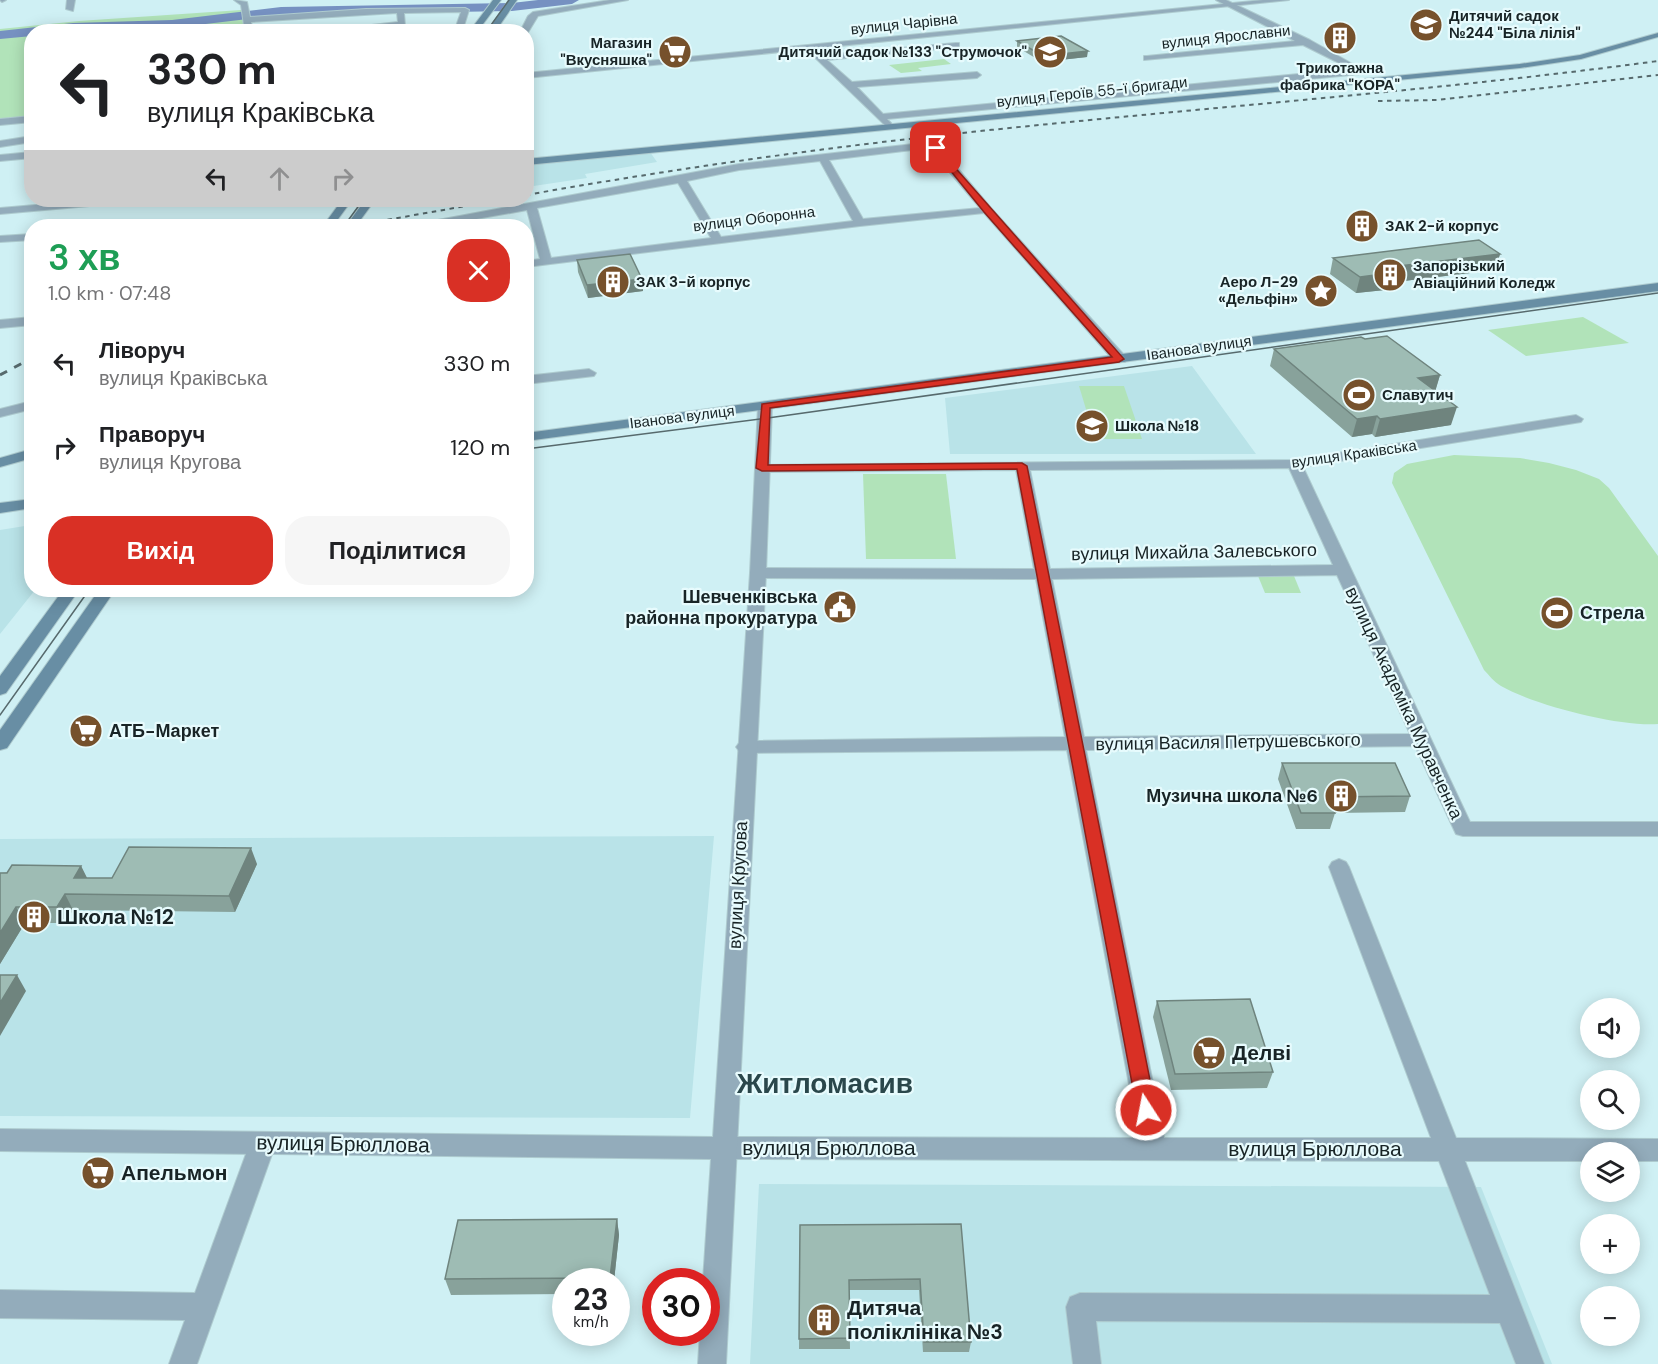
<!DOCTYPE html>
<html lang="uk">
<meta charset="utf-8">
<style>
:root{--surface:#fff;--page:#f6f6f6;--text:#202124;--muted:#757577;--accent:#d93025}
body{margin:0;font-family:"DM Sans",sans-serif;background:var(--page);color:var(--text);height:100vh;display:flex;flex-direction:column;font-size:22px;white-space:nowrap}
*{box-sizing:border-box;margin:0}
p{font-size:20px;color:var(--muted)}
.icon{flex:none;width:33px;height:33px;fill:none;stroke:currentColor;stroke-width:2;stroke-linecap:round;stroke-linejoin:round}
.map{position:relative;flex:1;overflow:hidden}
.sheet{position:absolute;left:24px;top:219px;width:510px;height:378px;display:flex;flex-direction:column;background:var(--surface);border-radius:24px;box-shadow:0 3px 15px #0003}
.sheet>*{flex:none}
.banner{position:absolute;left:24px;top:24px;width:510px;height:183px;border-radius:24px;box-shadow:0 3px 15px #0003;background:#fff;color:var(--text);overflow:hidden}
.controls{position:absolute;left:1580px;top:998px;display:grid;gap:12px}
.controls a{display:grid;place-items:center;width:60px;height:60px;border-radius:50%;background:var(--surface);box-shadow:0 3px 15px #0003;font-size:30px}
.speed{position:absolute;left:552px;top:1268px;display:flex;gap:12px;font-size:30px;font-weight:700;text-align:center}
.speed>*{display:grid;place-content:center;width:78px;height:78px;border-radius:50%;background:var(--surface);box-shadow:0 3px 15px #0003;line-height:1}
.speed small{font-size:15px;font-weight:400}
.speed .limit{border:9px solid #d22;background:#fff;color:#111}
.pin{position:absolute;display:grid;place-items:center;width:51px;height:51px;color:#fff;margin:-26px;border-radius:12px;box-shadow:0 3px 9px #0006}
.me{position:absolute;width:66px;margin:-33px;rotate:349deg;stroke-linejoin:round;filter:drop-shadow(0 0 4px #0008)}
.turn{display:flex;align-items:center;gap:21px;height:126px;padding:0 24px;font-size:27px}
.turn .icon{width:78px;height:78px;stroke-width:2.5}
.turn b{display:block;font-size:42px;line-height:51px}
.lanes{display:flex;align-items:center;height:57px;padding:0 24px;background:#0003;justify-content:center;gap:30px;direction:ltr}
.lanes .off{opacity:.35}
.round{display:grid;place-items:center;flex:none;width:63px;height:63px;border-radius:24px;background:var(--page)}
.summary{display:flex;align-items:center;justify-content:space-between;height:102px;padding:0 24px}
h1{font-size:36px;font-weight:600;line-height:45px;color:#1e9e55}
.primary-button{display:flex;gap:12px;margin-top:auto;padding:12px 24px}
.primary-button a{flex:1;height:69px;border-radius:24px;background:var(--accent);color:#fff;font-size:24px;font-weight:600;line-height:69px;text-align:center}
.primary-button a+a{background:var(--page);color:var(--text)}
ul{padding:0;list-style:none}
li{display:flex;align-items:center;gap:18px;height:84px;padding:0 24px}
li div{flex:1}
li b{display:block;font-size:22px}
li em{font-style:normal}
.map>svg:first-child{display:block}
.built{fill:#b9e3e8}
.green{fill:#b1e3b9}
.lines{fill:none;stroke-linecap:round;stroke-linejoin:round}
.river{fill:#7691c1;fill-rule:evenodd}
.minor-casing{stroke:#aecbcf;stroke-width:2}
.tertiary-casing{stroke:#aecbcf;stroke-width:2}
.secondary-casing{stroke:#aecbcf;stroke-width:2}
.minor{fill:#93acbb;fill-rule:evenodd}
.tertiary{fill:#93acbb;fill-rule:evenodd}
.secondary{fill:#688ea4;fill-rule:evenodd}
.tram{stroke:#576a6d;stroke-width:1.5}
.rail-far1{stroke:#576a6d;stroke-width:2;stroke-dasharray:4.5 4.5;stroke-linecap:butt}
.rail{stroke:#576a6d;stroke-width:3;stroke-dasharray:8 8;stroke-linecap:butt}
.wall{fill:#88a29b}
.shaded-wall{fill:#6f847e}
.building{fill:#9ebcb4;stroke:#6f847e;stroke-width:1.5}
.route{fill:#d93025;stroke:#8d1f18;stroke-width:1.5}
.labels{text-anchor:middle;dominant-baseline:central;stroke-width:4.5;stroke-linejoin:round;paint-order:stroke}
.far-poi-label{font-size:15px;font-weight:bold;fill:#182426;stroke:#e7fbfd;text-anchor:start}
.far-street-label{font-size:15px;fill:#182426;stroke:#e7fbfd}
.street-label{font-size:18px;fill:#182426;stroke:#e7fbfd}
.poi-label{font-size:18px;font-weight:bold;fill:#182426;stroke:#e7fbfd;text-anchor:end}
.near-poi-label{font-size:21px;font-weight:bold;fill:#182426;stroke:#e7fbfd;text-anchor:start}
.near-street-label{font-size:21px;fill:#182426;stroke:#e7fbfd}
.near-district-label{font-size:28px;font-weight:bold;fill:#2a474b;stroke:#e7fbfd}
</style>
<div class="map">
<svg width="1658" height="1364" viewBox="0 0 1658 1364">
<rect width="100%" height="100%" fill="#cff0f4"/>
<g class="built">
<path d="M650,152L657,162L585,174L587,178L527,187L526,165Z"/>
<path d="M1192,366L1256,454H950L945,398Z"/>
<path d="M31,525L32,590H35L0,634V530Z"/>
<path d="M714,836L690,1118L0,1116V839Z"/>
<path d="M759,1184L1481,1187L1552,1364H750Z"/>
</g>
<g class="green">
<path d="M241,10L244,31L32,32L31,117L0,119V29L79,21Z"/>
<path d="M944,59L951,64L918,68L922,71L901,73L889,65Z"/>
<path d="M1583,317L1629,343L1526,356L1488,330Z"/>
<path d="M1079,386H1124L1142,439H1095Z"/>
<path d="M1454,455L1520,458L1549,463L1576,470L1599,479L1609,488L1658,556V724C1620,727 1534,705 1501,686C1494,682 1489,675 1484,670L1392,483L1394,473L1407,464Z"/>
<path d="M863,474H946L956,559H866Z"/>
<path d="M1258,576H1294L1301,593H1265Z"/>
</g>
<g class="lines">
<path class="river" d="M538,0H579L572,4L512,11L281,15L172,28L32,32V36L0,39V31L73,23L172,20L281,7L512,3Z"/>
<g class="minor-casing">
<g id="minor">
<path d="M0,0H6L2,2Z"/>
<path d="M67,0H75L73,11L66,9Z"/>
<path d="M234,0L247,2L250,17L366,9L465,8L469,10L462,32H454L461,12L404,13L405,26L345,32H310L398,22L397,13L251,22L253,31L245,32L241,5Z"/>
<path d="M610,0H628L538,16L527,34L526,32H520L528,16L533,12Z"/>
<path d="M1216,0H1226L1310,40L1365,71L1361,74L887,119L894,126L889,129L805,48L812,46L822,55L956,43H959V47L827,60L852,82L977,72L981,75L977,78L857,87L883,114L1351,69L1303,45L1144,60V56H1147L1295,41Z"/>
<path d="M32,116V122L0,125V119Z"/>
<path d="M32,136V142L0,147V141Z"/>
<path d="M931,142L939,146L991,208L1125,356L1126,359L1125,362H1115L984,213L860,226L526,267V261L540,259L527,210L437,226H417L422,223L739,164ZM929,148L980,208L863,219L829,160ZM820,161L853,221L721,237L687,181L739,170ZM678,183L711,238L551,258L537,208Z"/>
<path d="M32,152V158L0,161V155Z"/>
<path d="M32,234V240L0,242V236Z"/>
<path d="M32,317V325L0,328V320Z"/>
<path d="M589,369L596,373L594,376L526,384V376Z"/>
<path d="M32,401V409L0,417V409Z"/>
<path d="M1576,415L1583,419L1581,422L1303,467L1470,822H1658V836H1463L1456,834L1415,746L1086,750L1164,1138H1431L1329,867L1332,862L1339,859L1346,862L1349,867L1456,1138L1658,1139V1161H1629V1152H1590V1161H1465L1544,1364H1516L1500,1323L1096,1321L1101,1364H1073L1066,1307L1070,1297L1080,1293L1490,1295L1439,1161L724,1159L715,1156L711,1148L715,1140L724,1137L1139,1138L1067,750L746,753L739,751L736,747L739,743L746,741L1065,737L1036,579L758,578L750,573L758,568L1034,569L1016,470L762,472L755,468L757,465L1294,460ZM1289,468L1333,565L1050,569L1030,470ZM1337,575L1410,734L1084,737L1052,579Z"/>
<path d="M263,1132L272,1135L276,1143L197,1364H169L185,1320L0,1318V1290L195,1293L250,1143L254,1135Z"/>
</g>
</g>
<g class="tertiary-casing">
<g id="tertiary">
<path d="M1263,0H1289L526,78V73Z"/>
<path d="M94,200H128L123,203L0,214V208Z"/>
<path d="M765,402L772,406L766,573L726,1364H698L700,1332H706V1281H703L711,1159L0,1151V1129L713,1137L750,573L758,406Z"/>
</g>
</g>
<g class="secondary-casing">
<g id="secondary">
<path d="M493,0H501L477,32H469Z"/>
<path d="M509,0H517L495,32H487Z"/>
<path d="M1658,33V37L1581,59L1520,68L526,165V159L1520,64L1580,55Z"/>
<path d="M342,200H352L333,226H323Z"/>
<path d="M365,200H375L356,226H346Z"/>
<path d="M1658,283V291L526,441V433Z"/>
<path d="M32,449V458L0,467V458Z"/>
<path d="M32,499V508L0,513V503Z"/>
<path d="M63,590H79L6,693L0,695V676Z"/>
<path d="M99,590H115L7,748L0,750V730Z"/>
</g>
</g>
<use href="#minor" class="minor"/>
<use href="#tertiary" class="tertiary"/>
<use href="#secondary" class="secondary"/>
<g class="tram">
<path d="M486,32L509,0"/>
<path d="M344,226L363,200"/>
<path d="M526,449L775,417L1658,293"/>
<path d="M0,715L89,590"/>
</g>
<g class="rail-far1">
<path d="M1378,101L1437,100L1658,75"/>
<path d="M526,195C656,172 786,153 917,138C1164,110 1412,94 1658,61"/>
<path d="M352,226L500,200"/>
</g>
<path class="rail" d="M0,375L32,358"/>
</g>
<g class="wall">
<path d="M1017,41L1087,57L1042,62L1017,47Z"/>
<path d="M1500,254L1495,270L1387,283L1385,290L1356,293L1330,274L1333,258Z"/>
<path d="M577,260L642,279L643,291L588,298L578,272Z"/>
<path d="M1365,339L1440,375L1435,391L1451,425L1375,437L1372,434L1352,437L1270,366L1274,349Z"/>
<path d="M1282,763L1410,796L1405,812L1335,813L1330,829H1296L1278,779Z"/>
<path d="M257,864L235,912L73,910L65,923H25L0,964V873L81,866L87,878H112Z"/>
<path d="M1157,1001L1273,1072L1267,1088L1171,1090L1153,1017Z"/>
<path d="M617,1219L619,1235L614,1281H566V1294L451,1295L445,1279Z"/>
<path d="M961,1224L971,1342L969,1352H923L919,1290H849L850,1349H799L800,1225Z"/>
</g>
<g class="shaded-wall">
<path d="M1088,51L1087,57L1042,62L1043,56Z"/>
<path d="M1500,254L1495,270L1387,283L1385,290L1356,293L1360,277L1382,268Z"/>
<path d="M642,279L643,291L588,298L587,285Z"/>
<path d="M1440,375L1435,392L1418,378Z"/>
<path d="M1457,407L1451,425L1375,437L1380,419Z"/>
<path d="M1377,416L1372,434L1352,437L1357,419Z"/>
<path d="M251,848L257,864L235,912L229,896Z"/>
<path d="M81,866L89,882L74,878Z"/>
<path d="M65,894L73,910L65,923L57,907Z"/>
<path d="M16,907L25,923L0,964V933Z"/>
<path d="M17,975L26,991L0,1036V1003Z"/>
<path d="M617,1219L619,1235L614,1281H610V1278Z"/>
</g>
<g class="building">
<path d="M1061,36L1088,51L1043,56L1017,41Z"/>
<path d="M1479,240L1500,254L1382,268L1390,273L1360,277L1333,258Z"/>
<path d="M630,254L642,279L587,285L577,260Z"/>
<path d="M1387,336L1440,375L1418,378L1457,407L1380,419L1377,416L1357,419L1274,349L1361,337L1365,339Z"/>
<path d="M1282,763H1395L1410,796L1329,797L1335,813H1301Z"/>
<path d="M129,847L251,848L229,896L65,894L57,907H16L0,933V873H7L12,865L81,866L74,878H112Z"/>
<path d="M0,975H17L0,1003Z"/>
<path d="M1250,999L1273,1072L1175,1074L1157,1001Z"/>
<path d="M617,1219L610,1278L445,1279L458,1220Z"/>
<path d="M961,1224L971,1342H924L920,1279L849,1280L850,1338L799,1339L800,1225Z"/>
</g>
<path class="route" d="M936,146L1124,359L1119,362L770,408L768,465L1022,463L1027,466L1156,1110L1153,1115L1146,1118L1140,1115L1137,1110L1017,469L762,471L756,468L762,404L1112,357L984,212L933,149Z"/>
<defs>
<g id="school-disc" transform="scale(1.725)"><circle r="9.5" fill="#76512c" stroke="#e7fbfd"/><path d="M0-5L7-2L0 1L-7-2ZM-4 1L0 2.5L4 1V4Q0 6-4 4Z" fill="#fff"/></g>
<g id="building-disc" transform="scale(1.725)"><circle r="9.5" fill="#76512c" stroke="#e7fbfd"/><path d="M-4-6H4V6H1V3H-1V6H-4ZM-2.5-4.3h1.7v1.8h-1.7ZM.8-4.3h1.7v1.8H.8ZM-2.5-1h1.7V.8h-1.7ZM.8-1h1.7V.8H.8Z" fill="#fff"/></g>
<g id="supermarket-disc" transform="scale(1.725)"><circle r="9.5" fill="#76512c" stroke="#e7fbfd"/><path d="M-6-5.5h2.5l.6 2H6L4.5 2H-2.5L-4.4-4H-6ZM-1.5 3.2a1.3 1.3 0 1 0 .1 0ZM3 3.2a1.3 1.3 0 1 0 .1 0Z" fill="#fff"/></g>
<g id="sight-disc" transform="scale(1.725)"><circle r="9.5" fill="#76512c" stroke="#e7fbfd"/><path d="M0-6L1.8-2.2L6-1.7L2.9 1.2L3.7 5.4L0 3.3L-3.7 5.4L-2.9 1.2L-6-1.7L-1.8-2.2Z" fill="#fff"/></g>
<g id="stadium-disc" transform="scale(1.725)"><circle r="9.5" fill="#76512c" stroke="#e7fbfd"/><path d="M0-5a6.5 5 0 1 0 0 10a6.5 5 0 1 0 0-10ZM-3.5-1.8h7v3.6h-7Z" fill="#fff"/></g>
<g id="civic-disc" transform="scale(1.725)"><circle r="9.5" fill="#76512c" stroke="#e7fbfd"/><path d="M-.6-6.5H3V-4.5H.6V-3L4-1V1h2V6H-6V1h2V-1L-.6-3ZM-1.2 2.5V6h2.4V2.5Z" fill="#fff"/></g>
</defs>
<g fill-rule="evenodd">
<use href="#school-disc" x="1426" y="25"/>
<use href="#building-disc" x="1340" y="38"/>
<use href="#supermarket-disc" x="675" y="52"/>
<use href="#school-disc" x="1050" y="52"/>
<use href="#building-disc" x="1362" y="226"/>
<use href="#building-disc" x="1390" y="275"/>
<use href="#building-disc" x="613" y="282"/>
<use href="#sight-disc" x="1321" y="291"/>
<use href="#stadium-disc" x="1359" y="395"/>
<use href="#school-disc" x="1092" y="426"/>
<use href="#civic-disc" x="840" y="607"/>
<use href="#stadium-disc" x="1557" y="613"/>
<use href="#supermarket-disc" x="86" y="731"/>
<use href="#building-disc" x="1341" y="796"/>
<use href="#building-disc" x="34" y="917"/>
<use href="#supermarket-disc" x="1209" y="1053"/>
<use href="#supermarket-disc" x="98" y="1173"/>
<use href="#building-disc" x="824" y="1320"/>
</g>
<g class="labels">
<g class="far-poi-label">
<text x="1449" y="16">Дитячий садок<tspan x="1449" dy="17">№244 "Біла лілія"</tspan></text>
<text x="652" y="43" text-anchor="end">Магазин<tspan x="652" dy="17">"Вкусняшка"</tspan></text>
<text x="1027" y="52" text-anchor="end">Дитячий садок №133 "Струмочок"</text>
<text x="1340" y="68" text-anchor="middle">Трикотажна<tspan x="1340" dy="17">фабрика "КОРА"</tspan></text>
<text x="1385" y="226">ЗАК 2-й корпус</text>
<text x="1413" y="266">Запорізький<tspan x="1413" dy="17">Авіаційний Коледж</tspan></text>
<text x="636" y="282">ЗАК 3-й корпус</text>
<text x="1298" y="282" text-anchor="end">Аеро Л-29<tspan x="1298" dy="17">«Дельфін»</tspan></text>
<text x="1382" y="395">Славутич</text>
<text x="1115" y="426">Школа №18</text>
</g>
<g class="far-street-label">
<text transform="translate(904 24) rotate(-6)">вулиця Чарівна</text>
<text transform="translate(1226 37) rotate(-6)">вулиця Ярославни</text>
<text transform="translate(1092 92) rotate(-6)">вулиця Героїв 55-ї бригади</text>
<text transform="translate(754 219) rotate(-7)">вулиця Оборонна</text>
<text transform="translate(1199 348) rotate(-8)">Іванова вулиця</text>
<text transform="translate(682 417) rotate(-7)">Іванова вулиця</text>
<text transform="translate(1354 454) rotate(-8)">вулиця Краківська</text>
</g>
<g class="street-label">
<text transform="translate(1194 552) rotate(-1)">вулиця Михайла Залевського</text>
<text transform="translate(1404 703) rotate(65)">вулиця Академіка Муравченка</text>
<text transform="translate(1228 742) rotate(-1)">вулиця Василя Петрушевського</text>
<text transform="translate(738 885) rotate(-87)">вулиця Кругова</text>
</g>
<g class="poi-label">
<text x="817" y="597">Шевченківська<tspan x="817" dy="21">районна прокуратура</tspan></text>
<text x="1580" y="613" text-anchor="start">Стрела</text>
<text x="109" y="731" text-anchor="start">АТБ-Маркет</text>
<text x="1318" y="796">Музична школа №6</text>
</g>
<g class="near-poi-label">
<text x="57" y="917">Школа №12</text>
<text x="1232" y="1053">Делві</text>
<text x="121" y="1173">Апельмон</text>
<text x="847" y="1308">Дитяча<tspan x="847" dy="24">поліклініка №3</tspan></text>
</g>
<g class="near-street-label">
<text transform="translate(343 1144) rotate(1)">вулиця Брюллова</text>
<text x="829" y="1148">вулиця Брюллова</text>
<text x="1315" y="1149">вулиця Брюллова</text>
</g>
<g class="near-district-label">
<text x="825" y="1083">Житломасив</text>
</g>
</g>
</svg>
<div class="controls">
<a><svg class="icon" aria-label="sound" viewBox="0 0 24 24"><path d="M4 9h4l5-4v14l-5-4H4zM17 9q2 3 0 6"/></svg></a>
<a><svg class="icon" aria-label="search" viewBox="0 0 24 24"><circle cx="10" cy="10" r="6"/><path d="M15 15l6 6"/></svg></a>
<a><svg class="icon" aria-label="layers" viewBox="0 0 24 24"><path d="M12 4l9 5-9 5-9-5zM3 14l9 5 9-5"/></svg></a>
<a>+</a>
<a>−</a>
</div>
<div class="speed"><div>23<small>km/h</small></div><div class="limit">30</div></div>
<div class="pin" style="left:936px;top:148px;background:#d93025"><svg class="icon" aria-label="arrive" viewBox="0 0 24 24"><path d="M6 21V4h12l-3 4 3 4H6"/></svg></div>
<svg class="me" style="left:1146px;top:1110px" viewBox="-20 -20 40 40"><circle r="17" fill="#d93025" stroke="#fff" stroke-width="3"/><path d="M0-11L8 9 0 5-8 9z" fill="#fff"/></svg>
<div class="banner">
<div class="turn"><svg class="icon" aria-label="left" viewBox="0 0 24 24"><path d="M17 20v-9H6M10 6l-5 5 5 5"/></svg><div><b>330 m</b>вулиця Краківська</div></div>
<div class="lanes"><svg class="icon" aria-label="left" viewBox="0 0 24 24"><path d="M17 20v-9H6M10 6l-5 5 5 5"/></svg><svg class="icon off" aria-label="ahead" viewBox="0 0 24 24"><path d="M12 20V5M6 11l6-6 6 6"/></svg><svg class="icon off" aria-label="right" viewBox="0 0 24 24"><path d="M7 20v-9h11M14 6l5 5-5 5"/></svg></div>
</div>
<section class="sheet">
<div class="summary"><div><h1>3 хв</h1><p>1.0 km · 07:48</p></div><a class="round" style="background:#d93025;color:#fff"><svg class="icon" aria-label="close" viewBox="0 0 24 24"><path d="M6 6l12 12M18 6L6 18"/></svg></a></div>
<ul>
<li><svg class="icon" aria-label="left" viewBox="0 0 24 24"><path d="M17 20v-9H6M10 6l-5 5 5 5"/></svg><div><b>Ліворуч</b><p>вулиця Краківська</p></div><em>330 m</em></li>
<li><svg class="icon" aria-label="right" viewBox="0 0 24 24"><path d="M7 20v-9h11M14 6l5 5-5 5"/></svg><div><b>Праворуч</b><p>вулиця Кругова</p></div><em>120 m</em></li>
</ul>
<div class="primary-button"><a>Вихід</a><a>Поділитися</a></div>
</section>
</div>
